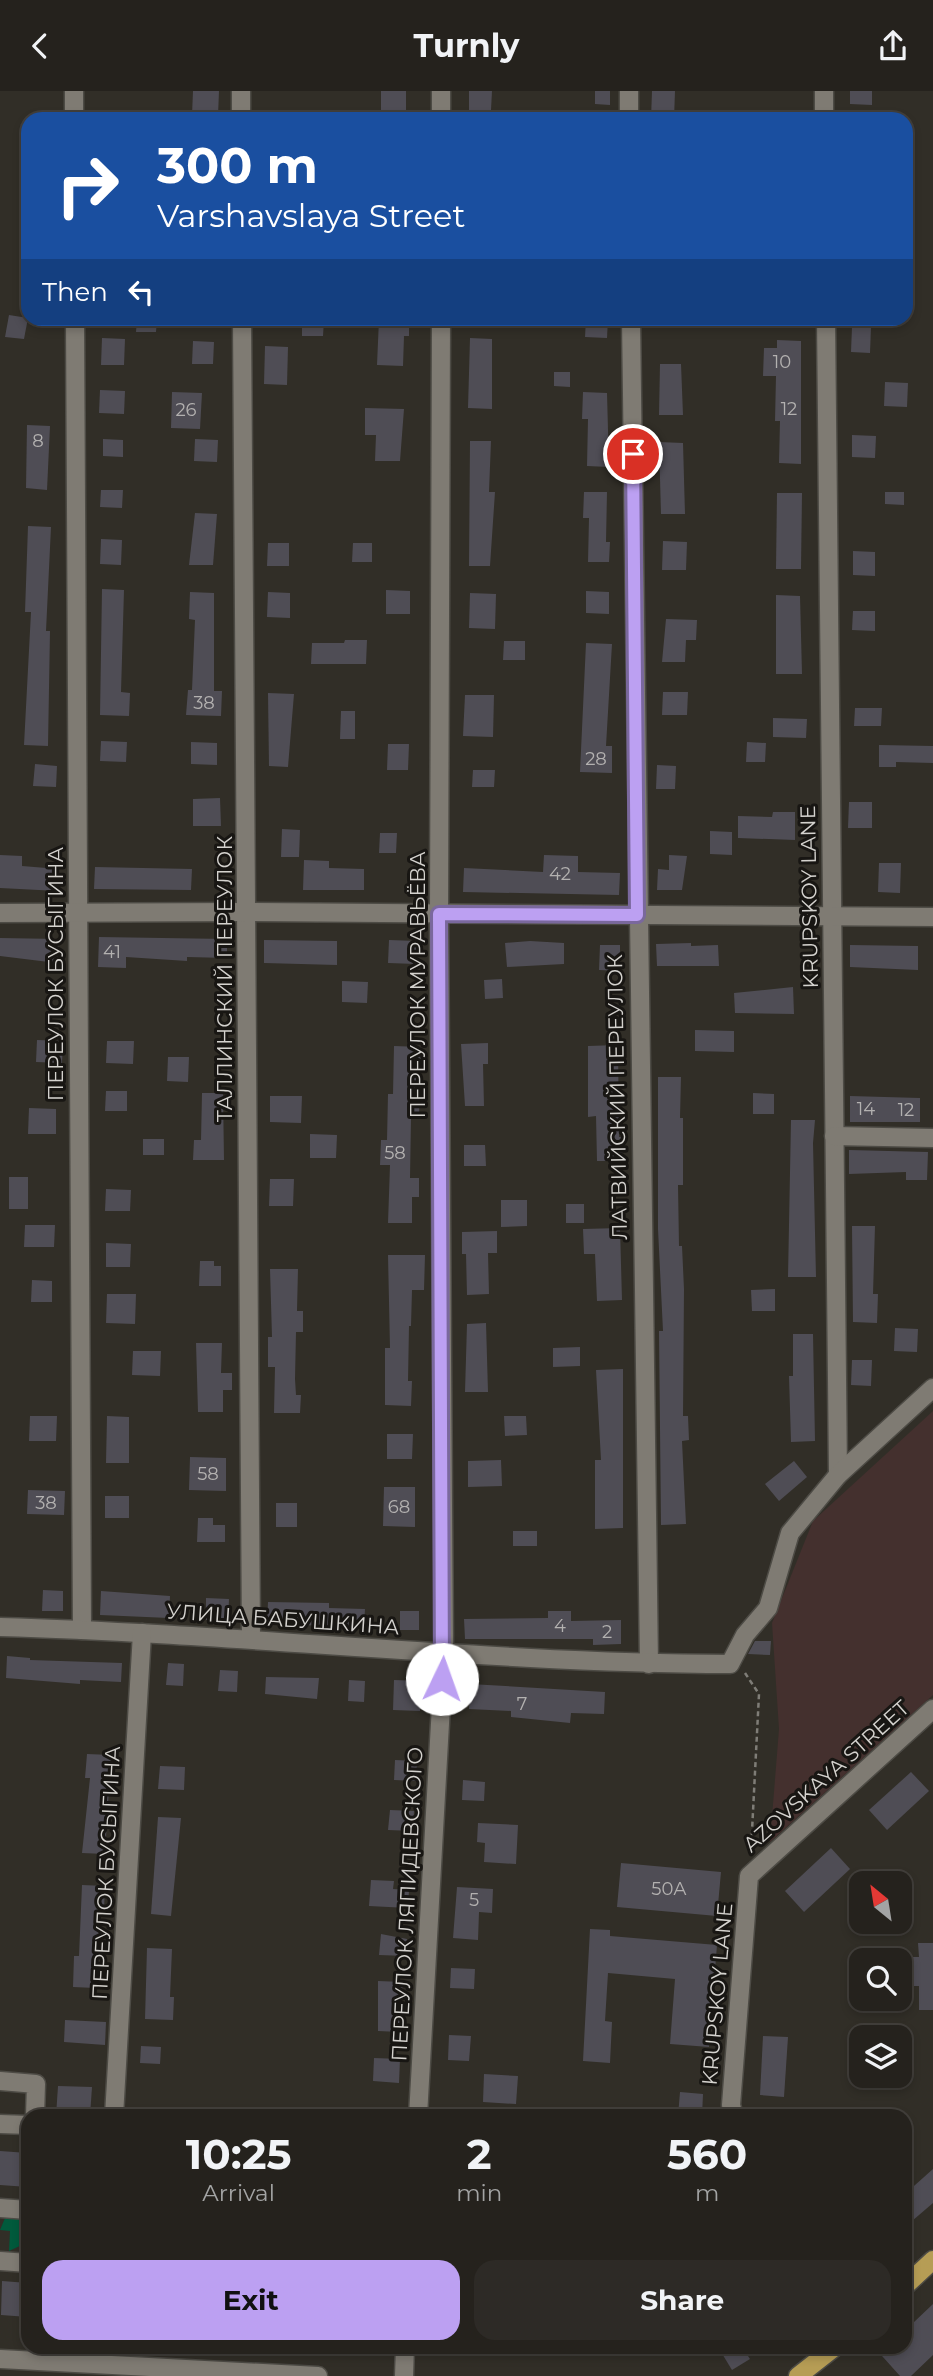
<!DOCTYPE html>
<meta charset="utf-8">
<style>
:root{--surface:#25221d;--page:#2d2a26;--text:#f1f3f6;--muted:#a3a4a4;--line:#423f3b;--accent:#bca0f2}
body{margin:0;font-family:Montserrat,sans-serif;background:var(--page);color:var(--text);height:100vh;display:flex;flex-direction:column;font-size:26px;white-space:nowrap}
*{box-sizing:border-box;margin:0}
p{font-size:23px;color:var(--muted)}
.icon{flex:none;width:38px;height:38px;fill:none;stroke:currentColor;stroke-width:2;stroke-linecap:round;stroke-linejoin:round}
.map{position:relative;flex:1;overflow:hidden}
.panel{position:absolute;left:21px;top:2018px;width:891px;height:245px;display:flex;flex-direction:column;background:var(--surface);border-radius:21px;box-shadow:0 4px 10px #0003,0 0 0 2px var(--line)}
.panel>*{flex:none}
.banner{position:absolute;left:21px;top:21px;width:892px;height:214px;border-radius:21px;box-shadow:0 4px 10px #0003,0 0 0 2px var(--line);background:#1a4fa0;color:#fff;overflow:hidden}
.needle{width:46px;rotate:330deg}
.controls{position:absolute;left:849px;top:1780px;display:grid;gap:14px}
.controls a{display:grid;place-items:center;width:63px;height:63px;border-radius:14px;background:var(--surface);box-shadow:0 4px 10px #0003,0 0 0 2px var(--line);font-size:35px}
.pin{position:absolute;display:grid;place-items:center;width:60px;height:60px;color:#fff;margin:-30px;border:4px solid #fff;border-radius:50%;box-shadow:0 2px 7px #0007}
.me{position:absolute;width:77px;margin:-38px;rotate:3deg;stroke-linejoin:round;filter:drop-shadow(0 0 5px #0008)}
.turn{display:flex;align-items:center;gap:24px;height:147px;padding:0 21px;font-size:32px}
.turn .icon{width:91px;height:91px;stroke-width:2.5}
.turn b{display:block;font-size:49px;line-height:60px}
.then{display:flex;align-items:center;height:66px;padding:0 21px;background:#0003;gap:14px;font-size:26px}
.eta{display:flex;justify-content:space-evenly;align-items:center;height:119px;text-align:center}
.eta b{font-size:42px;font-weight:700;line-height:49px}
.action{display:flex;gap:14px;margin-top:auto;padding:14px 21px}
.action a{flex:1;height:80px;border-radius:21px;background:var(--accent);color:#111;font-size:28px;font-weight:700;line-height:80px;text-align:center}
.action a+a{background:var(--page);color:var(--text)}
header{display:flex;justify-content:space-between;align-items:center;height:91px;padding:0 21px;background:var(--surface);font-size:32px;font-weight:700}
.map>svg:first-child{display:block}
.education{fill:#44302e}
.green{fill:#015a3c}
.building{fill:#4f4d55}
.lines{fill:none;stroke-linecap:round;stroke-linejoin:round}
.minor-casing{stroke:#4d4b45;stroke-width:21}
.major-casing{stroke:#4d4b45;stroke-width:21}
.path{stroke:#7f7d77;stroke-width:2.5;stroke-dasharray:5 3.5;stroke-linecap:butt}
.minor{stroke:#7f7b73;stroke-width:18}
.major{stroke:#b69d55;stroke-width:18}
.route-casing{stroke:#7a689d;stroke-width:18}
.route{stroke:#bca0f2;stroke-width:12}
.labels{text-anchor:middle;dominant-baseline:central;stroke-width:6;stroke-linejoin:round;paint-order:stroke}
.number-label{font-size:18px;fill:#b3b1b0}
.street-label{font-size:21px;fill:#d4d2ce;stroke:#181613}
</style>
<header><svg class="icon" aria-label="back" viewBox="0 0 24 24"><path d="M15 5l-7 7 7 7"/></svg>Turnly<svg class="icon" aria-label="share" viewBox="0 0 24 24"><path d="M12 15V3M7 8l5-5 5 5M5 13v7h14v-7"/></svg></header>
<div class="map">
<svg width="933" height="2285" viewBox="0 0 933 2285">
<rect width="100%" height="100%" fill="#312e27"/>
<path class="education" d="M933,1320V1604L770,1751L779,1638L772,1532L813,1430Z"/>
<path class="green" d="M16,2126L25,2132L27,2144L22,2154L9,2160L10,2140L0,2139L5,2127Z"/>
<g class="building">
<path d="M193,0H219L218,25L192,24Z"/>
<rect x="381" y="0" width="25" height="21"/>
<path d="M469,0H492L491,19H469Z"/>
<path d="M595,0H610V14L595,13Z"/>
<path d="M652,0H675L674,28H651Z"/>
<path d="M850,0H872V14L850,13Z"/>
<path d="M9,224L28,227L24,248L5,246Z"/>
<path d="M137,228H157L156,241H136Z"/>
<path d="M302,228H324L323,245H302Z"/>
<path d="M379,228H409V245H404L403,275L377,274Z"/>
<path d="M586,228H608L607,247L585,246Z"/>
<path d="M852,236H871L870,262L851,261Z"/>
<path d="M102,247L125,248L124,274H101Z"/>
<path d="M470,247L492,248V318L468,317Z"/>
<path d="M777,249L801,250V373L779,372L780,330H775L776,285H763L764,257H777Z"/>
<path d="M193,250L214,251L213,273H192Z"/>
<path d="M265,255L288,256L287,294L264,293Z"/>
<path d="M660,273H681L683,324H659Z"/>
<path d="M554,281H570V296L554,295Z"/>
<path d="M885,291L908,292L907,316L884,315Z"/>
<path d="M100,299L125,300L124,323L99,322Z"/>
<path d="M172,301L202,302L200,338L171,337Z"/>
<path d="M583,301L607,302L609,376L587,375L588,328H582Z"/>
<path d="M365,317L404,318L400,370H375L376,344H365Z"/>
<path d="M27,334L50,335L47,399L26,397Z"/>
<path d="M852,344L876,345L875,367L852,366Z"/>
<path d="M103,348L123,349V366L103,365Z"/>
<path d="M195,348L218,349L217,371L194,370Z"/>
<path d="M470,350H491L489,401H495L490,475H469Z"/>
<path d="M659,351L683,352L685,423H661Z"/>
<path d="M101,399H123L122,417L100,416Z"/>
<path d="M584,401H607L606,451H610L609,471H588L589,427H583Z"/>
<path d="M885,401H904V414L885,413Z"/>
<path d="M777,402H802L801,478H776Z"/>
<path d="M195,422L217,423L213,474H189Z"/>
<path d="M28,435L51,436L46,540H50L48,655L24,654L31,521H25Z"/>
<path d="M101,448L122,449L121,474L100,473Z"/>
<path d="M663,450L687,451L686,479H662Z"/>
<path d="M268,452H289V475H267Z"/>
<path d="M353,452H372V471H352Z"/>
<path d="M853,460L875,461V485L853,484Z"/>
<path d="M102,498L124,499L121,601L130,602L129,625L100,624Z"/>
<path d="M386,499L410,500V523H386Z"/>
<path d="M586,500L609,501V523L586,522Z"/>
<path d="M190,501L214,502V600H222L221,625L186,624L188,599H192L195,529L189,528Z"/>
<path d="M268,501L290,502V527L267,526Z"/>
<path d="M470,502L496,503L495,538L469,537Z"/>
<path d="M776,504L800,505L802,583H776Z"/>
<path d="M853,520H875V540L852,539Z"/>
<path d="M666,528L697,529L696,549H686L685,571H662Z"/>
<path d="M345,549H367L366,573H311L312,552H344Z"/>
<path d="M504,550H525V569H503Z"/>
<path d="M586,552L612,553L606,655H612V682L580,681Z"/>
<path d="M663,601H688L687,624H662Z"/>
<path d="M268,602L294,603L288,676L269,675Z"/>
<path d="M465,604H494L493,646L463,645Z"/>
<path d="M855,617H882L881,635H854Z"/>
<path d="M341,620H355V648H340Z"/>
<path d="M773,627L807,628L806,647L773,646Z"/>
<path d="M101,650L127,651L126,671L100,670Z"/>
<path d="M191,651L217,652V674L191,673Z"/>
<path d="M747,651L766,652L765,671H746Z"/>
<path d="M388,653H409L408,679H387Z"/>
<path d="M879,654L933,655V672L896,671V676H879Z"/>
<path d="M35,673L57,675L56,696L33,695Z"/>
<path d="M657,674L676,675L675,698H656Z"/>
<path d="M473,679H495L494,696H472Z"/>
<path d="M220,707L221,735H193V708Z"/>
<path d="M849,711H872V737H848Z"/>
<path d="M773,721H795V749L738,747V725L772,726Z"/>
<path d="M282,738L300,739L299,766H281Z"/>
<path d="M710,740L732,741V764L710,763Z"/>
<path d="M380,742H397L396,762H379Z"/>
<path d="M0,764L22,765V775L59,778L58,800L0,797Z"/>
<path d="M544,764L578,765V781L620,782L619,804L463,801L464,777L543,781Z"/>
<path d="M669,764L687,765L682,799H657L658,778L669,779Z"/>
<path d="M304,769L329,770V777L364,778V799H303Z"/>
<path d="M879,772H901L900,802L878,801Z"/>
<path d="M95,776L192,778L191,799L94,798Z"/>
<path d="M99,846L227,848V867L187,866V870L126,866V877L98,876Z"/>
<path d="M0,847L59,848L57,872L0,865Z"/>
<path d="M264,849L337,850V874L264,872Z"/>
<path d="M389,849L417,850L416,873L388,872Z"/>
<path d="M530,850L564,852V873L507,876L505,852Z"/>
<path d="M691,852V855L718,854L719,875H657L656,853Z"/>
<path d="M600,854H620V880L599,879Z"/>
<path d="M850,854L918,855V879L850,876Z"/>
<path d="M502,888L503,907L485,908L484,889Z"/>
<path d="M342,890L368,891L367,912L342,911Z"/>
<path d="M793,896L794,923L735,922L734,902Z"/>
<path d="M695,939L734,940V961L695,960Z"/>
<path d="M37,949L63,950L62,972L36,971Z"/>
<path d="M107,950H134L133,973L106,972Z"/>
<path d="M488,952V973H483L484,1015H465L461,953Z"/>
<path d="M618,954L619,1046H622L623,1070H597L596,1025L588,1026V955Z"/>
<path d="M394,955L421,956L419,1027H411L410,1087H419V1106H412V1132H388L390,1074H380L381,1049H387L388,1003H393Z"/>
<path d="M168,966H189L188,991L167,990Z"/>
<path d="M658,986H681L680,1027H683V1094H678L679,1155H682L684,1198L683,1325H688L689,1349L682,1350L686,1433L661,1434L659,1240H663L658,1138Z"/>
<path d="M106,1000H127V1020H105Z"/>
<path d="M202,1002H223L224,1069H193L194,1049H201Z"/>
<path d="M753,1002L774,1003V1023H753Z"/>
<path d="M270,1005H302L301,1032L270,1031Z"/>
<path d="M850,1005L920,1007V1031H850Z"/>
<path d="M29,1017L56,1018V1043H28Z"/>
<path d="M791,1029H815L813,1052L816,1186H788Z"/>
<path d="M310,1043L337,1044L336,1067H310Z"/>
<rect x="143" y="1048" width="21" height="16"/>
<path d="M464,1054H485L486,1075H464Z"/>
<path d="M849,1059L928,1061L927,1089H906V1081L849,1083Z"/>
<rect x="9" y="1086" width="19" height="32"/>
<path d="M270,1088H294L293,1115H269Z"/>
<path d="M106,1098L131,1099L130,1120H105Z"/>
<path d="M501,1109H527V1135L501,1136Z"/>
<rect x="566" y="1113" width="18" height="19"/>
<path d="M25,1134H55L54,1156H24Z"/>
<path d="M852,1135H875L873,1203H878L877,1232L853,1231Z"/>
<path d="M620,1137L622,1209L597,1210L595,1163H584L583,1138Z"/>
<path d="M497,1140V1162H488L489,1203L467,1204L466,1163H462V1141Z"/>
<path d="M106,1152L131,1153L130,1176H106Z"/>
<path d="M388,1164H425L424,1199H412L411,1235H409L408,1290H412L411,1315L385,1314V1257H390Z"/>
<path d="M200,1170H214V1175H221V1195H199Z"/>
<path d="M270,1178H298L297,1220H303V1241H296L295,1288L296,1304H301L300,1322H274L275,1276H268V1246H272Z"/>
<path d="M32,1189L52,1190V1211H31Z"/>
<path d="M775,1198V1220H752L751,1199Z"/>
<path d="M107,1203H136L135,1233L106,1232Z"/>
<path d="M486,1232L488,1301H465L467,1233Z"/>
<path d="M895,1237L918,1238L917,1261L894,1260Z"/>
<path d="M793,1243H813L815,1350L791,1351L789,1285H793Z"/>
<path d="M196,1252H222L221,1282H232V1299H223V1321H198Z"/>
<path d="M580,1256V1275L553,1276V1257Z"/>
<path d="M133,1260H161L160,1285L132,1284Z"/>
<path d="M852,1269H872L871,1295L851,1294Z"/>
<path d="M623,1278V1437L595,1438V1369H601L596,1279Z"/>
<path d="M30,1325H57L56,1350H29Z"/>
<path d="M107,1325L129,1326V1372H106Z"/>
<path d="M504,1325H526L527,1344L505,1345Z"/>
<path d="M387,1343H413L412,1368H387Z"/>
<path d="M190,1366L226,1367V1400L189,1399Z"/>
<path d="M501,1369L502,1395L468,1396V1370Z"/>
<path d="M794,1370L807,1386L779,1410L765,1393Z"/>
<path d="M384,1396H415V1436L383,1435Z"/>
<path d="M28,1399L65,1400L64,1424L27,1423Z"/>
<rect x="105" y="1405" width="24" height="22"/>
<rect x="276" y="1412" width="21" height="24"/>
<path d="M198,1427H213V1434H225V1451H197Z"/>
<rect x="513" y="1440" width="24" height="15"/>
<path d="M43,1499L63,1500V1520H42Z"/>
<path d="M101,1500L170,1505L169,1527L100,1524Z"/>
<path d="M206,1507L229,1508L228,1530L206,1529Z"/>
<path d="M268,1511L329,1512V1517L365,1518L364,1536L267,1533Z"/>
<rect x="400" y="1520" width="19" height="19"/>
<path d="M548,1520H571V1530L621,1529V1553L593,1554V1548H465L464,1528L548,1527Z"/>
<path d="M755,1550H771L770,1564L748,1563Z"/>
<path d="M7,1565L30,1567V1569L122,1572L121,1591L80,1589V1593L6,1587Z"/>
<path d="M168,1572L184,1573L183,1595L166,1594Z"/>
<path d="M220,1579L238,1580L237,1601L218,1600Z"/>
<path d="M266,1586L319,1587L317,1608L265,1603Z"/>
<path d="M349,1589L365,1590L364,1611L348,1610Z"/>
<path d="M394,1589L422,1590L420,1620L393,1619Z"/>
<path d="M470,1593L605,1601L604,1623L571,1622L570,1632L511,1626V1620L469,1618Z"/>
<path d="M87,1663L111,1664L105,1763L82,1762L90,1687H85Z"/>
<path d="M395,1669L417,1670L416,1690L394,1689Z"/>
<path d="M160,1675L185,1676L184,1699L158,1698Z"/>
<path d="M911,1681L929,1700L887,1739L869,1719Z"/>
<path d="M463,1689L485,1691L484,1710L462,1709Z"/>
<path d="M390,1719L414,1720L413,1740L388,1739Z"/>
<path d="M158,1726L181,1727L171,1825L151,1823Z"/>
<path d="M478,1732L518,1734L516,1773L484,1771L485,1752L477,1751Z"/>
<path d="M831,1757L850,1778L804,1821L785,1800Z"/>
<path d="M621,1772L721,1781L717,1825L617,1816Z"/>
<path d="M371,1789L394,1790L393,1798L409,1799L408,1817L369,1815Z"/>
<path d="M82,1794L105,1795L104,1819H100L95,1897L73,1896L74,1865H79Z"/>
<path d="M457,1796L493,1798L492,1822L479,1821L478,1849L453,1847Z"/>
<path d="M590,1838L610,1839V1845L717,1854L709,1956L670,1953L675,1888L608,1882L605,1930L612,1931L610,1972L583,1970Z"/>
<path d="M381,1843L407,1848L406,1865L379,1864Z"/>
<path d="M918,1852H933V1919H919V1895H900V1866H919Z"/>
<path d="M147,1857L172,1858L170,1906H174L173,1929L145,1928Z"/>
<path d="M451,1877L475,1878L474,1898L450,1897Z"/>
<path d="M378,1890L403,1891L399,1941L378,1940Z"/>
<path d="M65,1929L106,1931L105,1954L64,1951Z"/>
<path d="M449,1944L471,1945L469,1970L448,1969Z"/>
<path d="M763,1945L788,1946L784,2006L760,2004Z"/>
<path d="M141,1955L161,1956L160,1973L140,1972Z"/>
<path d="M374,1967L400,1968L399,1992L373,1990Z"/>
<path d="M484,1983L518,1985L516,2013L483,2011Z"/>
<path d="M58,1995L92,1996L90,2025H56Z"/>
<path d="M680,2001L703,2003L702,2025H678Z"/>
<path d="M0,2060L28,2062V2096L0,2094Z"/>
<path d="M933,2078V2112L905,2136V2103Z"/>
<path d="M2,2190L28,2192V2226L1,2224Z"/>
<path d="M933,2213V2264L911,2285H900L874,2256H905V2224L913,2232Z"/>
<path d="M729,2256H742L750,2268L732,2279L721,2261Z"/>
</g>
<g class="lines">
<g class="minor-casing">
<g id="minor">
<path d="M74,0V28"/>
<path d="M241,0V28"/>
<path d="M629,0V28"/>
<path d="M824,0V28"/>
<path d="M441,28V0"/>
<path d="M75,228L82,1539"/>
<path d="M242,228L251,1547"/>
<path d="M631,228L649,1573"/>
<path d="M826,228L838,1384"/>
<path d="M0,822L246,821L933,826"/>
<path d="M834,1045L933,1047"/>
<path d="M0,1536C244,1543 487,1572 730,1573L745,1544L768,1517L790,1442L838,1384L933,1297"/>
<path d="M0,1990L36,1993L35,2025"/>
<path d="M114,2025L142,1542"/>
<path d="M418,2025L444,1561L439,823L441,228"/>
<path d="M734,2025L731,2014L749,1785L933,1618"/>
<path d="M0,2033L28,2034"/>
<path d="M0,2117L28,2119"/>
<path d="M0,2170L28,2172"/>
<path d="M0,2268L318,2285"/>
<path d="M404,2285L405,2256"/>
</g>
</g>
<g class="major-casing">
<g id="major">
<path d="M905,2195L933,2169"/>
<path d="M798,2285L835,2256"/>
</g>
</g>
<path class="path" d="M745,1582L759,1603L751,1760"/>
<use href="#minor" class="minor"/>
<use href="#major" class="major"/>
</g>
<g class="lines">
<g class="route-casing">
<path id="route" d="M442,1588L439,823L637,824L633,363"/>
</g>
<use href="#route" class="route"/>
</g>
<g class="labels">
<g class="number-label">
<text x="782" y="271">10</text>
<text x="789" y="318">12</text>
<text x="186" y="319">26</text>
<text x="38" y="350">8</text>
<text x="204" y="612">38</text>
<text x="596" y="668">28</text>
<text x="560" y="783">42</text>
<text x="112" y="861">41</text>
<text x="866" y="1018">14</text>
<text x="906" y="1019">12</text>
<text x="395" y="1062">58</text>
<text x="208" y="1383">58</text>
<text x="46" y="1412">38</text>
<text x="399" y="1416">68</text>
<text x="560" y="1535">4</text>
<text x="607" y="1541">2</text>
<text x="522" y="1613">7</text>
<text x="669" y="1798">50А</text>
<text x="474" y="1809">5</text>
</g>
<g class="street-label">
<text transform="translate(809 806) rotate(-91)">KRUPSKOY LANE</text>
<text transform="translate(55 883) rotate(-90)">ПЕРЕУЛОК БУСЫГИНА</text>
<text transform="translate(224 888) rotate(-90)">ТАЛЛИНСКИЙ ПЕРЕУЛОК</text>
<text transform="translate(417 894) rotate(-90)">ПЕРЕУЛОК МУРАВЬЁВА</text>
<text transform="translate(617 1006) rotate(-91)">ЛАТВИЙСКИЙ ПЕРЕУЛОК</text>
<text transform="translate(283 1528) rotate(4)">УЛИЦА БАБУШКИНА</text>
<text transform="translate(826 1685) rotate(-42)">AZOVSKAYA STREET</text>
<text transform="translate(106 1782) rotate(-87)">ПЕРЕУЛОК БУСЫГИНА</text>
<text transform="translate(407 1813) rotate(-87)">ПЕРЕУЛОК ЛЯПИДЕВСКОГО</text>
<text transform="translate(717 1903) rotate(-85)">KRUPSKOY LANE</text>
</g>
</g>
</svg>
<div class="controls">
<a><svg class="needle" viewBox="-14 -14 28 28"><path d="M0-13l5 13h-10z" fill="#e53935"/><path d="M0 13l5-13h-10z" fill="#a3a4a4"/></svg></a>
<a><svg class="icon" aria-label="search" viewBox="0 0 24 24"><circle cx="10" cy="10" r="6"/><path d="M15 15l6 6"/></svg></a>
<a><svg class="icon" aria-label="layers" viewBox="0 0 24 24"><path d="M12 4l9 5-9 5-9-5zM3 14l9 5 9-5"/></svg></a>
</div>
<div class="pin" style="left:633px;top:363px;background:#d93025"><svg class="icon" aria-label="arrive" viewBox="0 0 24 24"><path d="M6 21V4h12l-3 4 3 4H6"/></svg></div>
<svg class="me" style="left:442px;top:1588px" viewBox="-20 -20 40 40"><circle r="19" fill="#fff"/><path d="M0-13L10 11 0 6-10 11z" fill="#bca0f2"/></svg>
<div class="banner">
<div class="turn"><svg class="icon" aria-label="right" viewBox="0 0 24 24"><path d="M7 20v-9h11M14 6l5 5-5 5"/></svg><div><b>300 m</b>Varshavslaya Street</div></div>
<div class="then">Then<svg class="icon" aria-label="left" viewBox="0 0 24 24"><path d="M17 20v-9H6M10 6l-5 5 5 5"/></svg></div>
</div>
<section class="panel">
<div class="eta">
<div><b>10:25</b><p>Arrival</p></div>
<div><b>2</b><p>min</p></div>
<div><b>560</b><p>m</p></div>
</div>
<div class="action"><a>Exit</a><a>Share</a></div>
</section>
</div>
